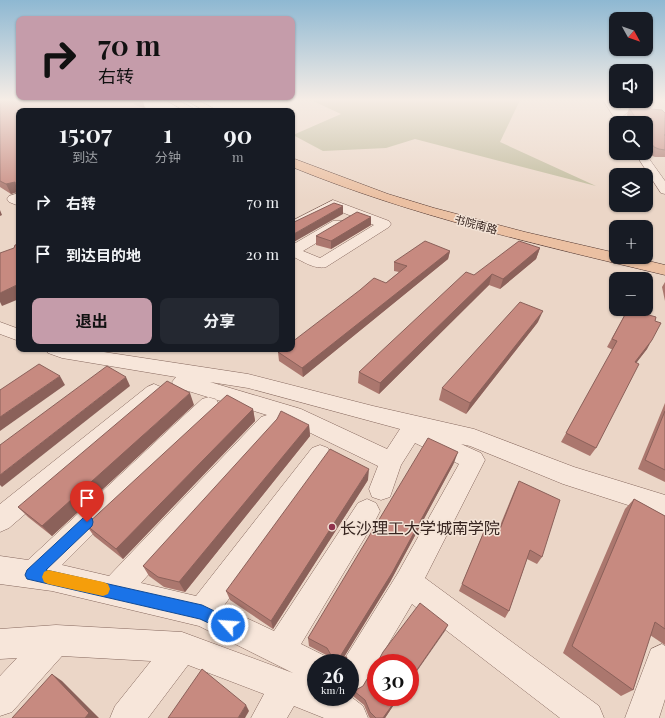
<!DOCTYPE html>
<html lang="zh">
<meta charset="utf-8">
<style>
:root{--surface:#171b24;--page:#242831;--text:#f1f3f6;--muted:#9ea1a6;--accent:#c59caa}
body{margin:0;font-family:"Playfair Display","Noto Sans SC",serif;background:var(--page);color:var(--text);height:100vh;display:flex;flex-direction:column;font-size:15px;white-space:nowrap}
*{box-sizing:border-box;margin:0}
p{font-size:13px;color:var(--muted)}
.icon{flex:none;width:22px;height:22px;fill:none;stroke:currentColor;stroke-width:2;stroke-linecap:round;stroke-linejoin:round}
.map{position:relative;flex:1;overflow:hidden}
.side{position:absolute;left:16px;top:108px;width:279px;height:244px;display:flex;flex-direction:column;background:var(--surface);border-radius:8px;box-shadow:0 1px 3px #0004}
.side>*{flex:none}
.hud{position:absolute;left:16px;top:16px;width:279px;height:84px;border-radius:8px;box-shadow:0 1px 3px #0004;background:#c59caa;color:#111;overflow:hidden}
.needle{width:26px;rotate:130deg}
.fabs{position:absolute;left:609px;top:12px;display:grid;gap:8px}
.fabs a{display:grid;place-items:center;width:44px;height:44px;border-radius:8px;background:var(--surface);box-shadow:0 1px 3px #0004;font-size:20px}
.speed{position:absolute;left:307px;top:654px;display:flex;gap:8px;font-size:20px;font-weight:700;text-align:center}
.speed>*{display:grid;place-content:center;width:52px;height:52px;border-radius:50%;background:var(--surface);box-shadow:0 1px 3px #0004;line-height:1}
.speed small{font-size:10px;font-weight:400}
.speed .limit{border:6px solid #d22;background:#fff;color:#111}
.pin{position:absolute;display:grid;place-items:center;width:34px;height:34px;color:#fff;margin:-41px -17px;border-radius:50% 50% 50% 0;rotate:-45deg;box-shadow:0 0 4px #0007}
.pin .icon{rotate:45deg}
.me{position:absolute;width:44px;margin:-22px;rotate:296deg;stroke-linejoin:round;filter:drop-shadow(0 0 3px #0008)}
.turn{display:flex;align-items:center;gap:14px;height:84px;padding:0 16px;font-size:18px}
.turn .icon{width:52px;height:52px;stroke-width:2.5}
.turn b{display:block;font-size:28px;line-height:34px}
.eta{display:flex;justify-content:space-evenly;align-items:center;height:68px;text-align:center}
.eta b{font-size:24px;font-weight:700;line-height:28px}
.button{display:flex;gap:8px;margin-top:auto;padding:8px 16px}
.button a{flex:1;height:46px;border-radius:8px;background:var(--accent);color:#111;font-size:16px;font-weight:700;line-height:46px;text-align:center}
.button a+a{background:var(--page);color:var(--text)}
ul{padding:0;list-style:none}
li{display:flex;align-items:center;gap:12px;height:52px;padding:0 16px}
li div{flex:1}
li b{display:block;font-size:15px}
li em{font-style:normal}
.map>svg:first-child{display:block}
.cemetery{fill:#beb99a}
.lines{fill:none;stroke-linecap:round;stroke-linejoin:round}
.minor-casing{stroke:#86685e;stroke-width:1}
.major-casing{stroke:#543831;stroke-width:1}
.minor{fill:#f7e6da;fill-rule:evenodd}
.major{fill:#ebc0a2;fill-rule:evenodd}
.wall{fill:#ab776e}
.shaded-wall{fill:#8b615a}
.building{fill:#c78a80;stroke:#8b615a}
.route{fill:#1a73e8;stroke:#114b97}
.slow{fill:#f59e0b}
.poi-dot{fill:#90324d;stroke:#f3e3d6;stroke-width:1.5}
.labels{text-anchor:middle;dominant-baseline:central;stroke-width:3;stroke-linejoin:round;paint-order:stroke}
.far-street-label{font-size:11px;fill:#372520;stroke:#f3e3d6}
.near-poi-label{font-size:16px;fill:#372520;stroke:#f3e3d6;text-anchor:start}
</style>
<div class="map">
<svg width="665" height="718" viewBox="0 0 665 718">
<rect width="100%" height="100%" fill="#ebd6c7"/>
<path class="cemetery" d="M311,100H520L500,142L596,186L415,139L386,148L323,151L293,135L341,114Z"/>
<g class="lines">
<g class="minor-casing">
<g id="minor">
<path d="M603,100H611L619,110L626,103L625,101H633L634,103L629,111L623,116L628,123H618Z"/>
<path d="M635,153H645L665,181V194L661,193Z"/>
<path d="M19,193V206L9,202L7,199L9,196Z"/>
<path d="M333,200L389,221L391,224L389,227L326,267C315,270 302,261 292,256V245L333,221H343L345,224L343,227L303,251L320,258L374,225L334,209L292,230V221Z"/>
<path d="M0,322L19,329V341L0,334Z"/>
<path d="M46,349H84L248,374L373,406L474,429L574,467L665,495V517L563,484L470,446L461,444L481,453L485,460L425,578L599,706L604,718H560L412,604L361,690L350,695V663H342L398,573L459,464L415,443L401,465L390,497L381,500L372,497L369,489L378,466L286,421L277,418L280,423L277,429L141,583L196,596L312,448L320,445L328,448L331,455L328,462L223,607L274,631L358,503L367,499L376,503L380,511L376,519L301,644L327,657L330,663H316V697L350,696L363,706L368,718H324L294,706L287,718H251L264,694L188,665L148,718H110L115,706L151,661L62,656L12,712L0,716V676L17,658L0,659V629L56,625L182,632L293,673L199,626L52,591L0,584V556L28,560L202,399L209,397L216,399L219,405L216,411L62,565L109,576L261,417L267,415L175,387L172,382L176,377L62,358L48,353ZM210,382L248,388L400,429L387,449L301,409Z"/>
<path d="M154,384L161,387L164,392L161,397L9,528L0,532V504L147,387Z"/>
<path d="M662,644L665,646V699L659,718H625L651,649Z"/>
</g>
</g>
<g class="major-casing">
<g id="major">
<path d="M166,100H178L198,111H185Z"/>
<path d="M186,100H198L218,111H205Z"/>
<path d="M292,158L388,194L434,208L525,232L616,253V257H632L665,265V275C539,245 412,216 292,167Z"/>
</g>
</g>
<use href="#minor" class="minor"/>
<use href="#major" class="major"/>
</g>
<g class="wall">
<path d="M0,100L143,102L145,108L19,111V197L17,192L11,194L0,187Z"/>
<path d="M629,108L651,109L665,113V157H655L650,155L646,148V123H631L627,115Z"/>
<path d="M371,217V225L331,249L316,245V236Z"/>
<path d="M540,248L536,259L500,289L489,285L379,394L358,383L359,372L474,275Z"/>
<path d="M450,251L448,259L303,377L279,361L278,352L386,283L399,272L394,271V262Z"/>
<path d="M665,282V301L662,287Z"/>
<path d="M628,309L655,321L647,349L636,363L596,448L590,456L561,442L613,350L607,347Z"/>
<path d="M538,322L466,414L439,400L442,388Z"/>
<path d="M665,403V482L638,469Z"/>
<path d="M194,405L52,536L28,517L18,507Z"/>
<path d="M253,409L255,421L123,559L94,536L86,525Z"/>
<path d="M309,425L310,436L185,592L164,587L149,576L143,566Z"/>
<path d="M454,463L390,582L344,657L347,663H332L328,656L309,646L308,638Z"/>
<path d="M368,480L273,629L230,600L226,591Z"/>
<path d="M519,481L542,557L537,564L527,559L509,611L505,618L459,591L488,522L499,528L515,489Z"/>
<path d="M634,499L665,516V645L650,635L633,690L621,696L563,653L625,509Z"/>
<path d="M354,691L376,697H399L385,718H370L369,717L364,705L353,696Z"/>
</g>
<g class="shaded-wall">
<path d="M143,102L145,109H148L149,111H140L134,104Z"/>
<path d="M15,182L16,190L17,192L11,194L6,184Z"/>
<path d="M343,206V214L292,243V235Z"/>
<path d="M0,210L2,215L0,216Z"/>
<path d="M371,217V225L331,249V241Z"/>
<path d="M540,248L536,259L500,289L503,279Z"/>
<path d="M450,251L448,259L303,377L302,368Z"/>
<path d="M492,274L489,285L379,394L380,383Z"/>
<path d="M19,284V299L2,306L0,302V293Z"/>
<path d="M543,311L538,322L466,414L470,403Z"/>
<path d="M652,340L647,349L630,371L635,362Z"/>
<path d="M60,376L65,385L0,431V417Z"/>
<path d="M126,377L130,386L2,487L0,485V475Z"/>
<path d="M190,393L194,405L52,536L42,526Z"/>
<path d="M253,409L255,421L123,559L116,549Z"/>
<path d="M309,425L310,436L185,592L179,582Z"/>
<path d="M458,452L454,463L390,582L341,662V655Z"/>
<path d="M369,469L368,480L273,629L271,621Z"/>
<path d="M448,625L445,631L410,681V680Z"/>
<path d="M347,657V663H344Z"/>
<path d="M52,674L62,681L99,718H85Z"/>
<path d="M398,697H399L385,718H383Z"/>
<path d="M246,705L249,711L245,718H238Z"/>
</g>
<g class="building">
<path d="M0,100H137L143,102L134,104L148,109L140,111H19V192L16,190L15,182L6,184L0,181Z"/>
<path d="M635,102L647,103L651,109L662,110L665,113V135H664H665V150L659,149L654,147L646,135V123H639L629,108Z"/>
<path d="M334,203L343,206L292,235V223Z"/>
<path d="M357,212L371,217L331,241L316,236Z"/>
<path d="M425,241L450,251L302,368L278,352L282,349H292V342L360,290L374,278L386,283L407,266L394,262Z"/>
<path d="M519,241L540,248L503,279L492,274L380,383L359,372L466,272L474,275Z"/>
<path d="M19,244V284L0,293V253L14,248L15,245Z"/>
<path d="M520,302L543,311L470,403L442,388Z"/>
<path d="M628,309L656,317L655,321L661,323L652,340L635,362L639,364L596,448L566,433L617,341L612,339Z"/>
<path d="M39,364L60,376L0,417V390Z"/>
<path d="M107,366L126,377L0,475V445Z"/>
<path d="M167,381L190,393L42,526L18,507Z"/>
<path d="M227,395L253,409L116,549L86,525Z"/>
<path d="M281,411L309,425L179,582L158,577L143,566L277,419Z"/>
<path d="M665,411V470L645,460Z"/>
<path d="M428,438L458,452L392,573L341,655V657H347L344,663H342L331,655L327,648L308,638Z"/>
<path d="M330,449L369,469L271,621L226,591Z"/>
<path d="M519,481L560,500L542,557L530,550L509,611L462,584L488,522L500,529Z"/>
<path d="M634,499L665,516V629L655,622L633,690L572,646Z"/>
<path d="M420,603L448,625L410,680V663H377L383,652Z"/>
<path d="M376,664V697H398L383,718H376L370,712L365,700L354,691L363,686Z"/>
<path d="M202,669L246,705L238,718H168Z"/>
<path d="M52,674L89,713L85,718H12Z"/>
</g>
<linearGradient id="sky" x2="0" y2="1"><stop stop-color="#8eb8d2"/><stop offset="0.5" stop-color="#f6ede6"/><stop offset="1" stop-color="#f6ede6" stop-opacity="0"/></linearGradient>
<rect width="665" height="200" fill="url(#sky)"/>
<path class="route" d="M87,516L92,518L93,522L92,526L46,570L202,605L233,620L235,625L233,630L228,632L200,619L27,579L25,575L27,570L83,518Z"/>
<path class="slow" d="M48,570L103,582L108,584L110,589L108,594L103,596L48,584L44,582L42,577L44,572Z"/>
<circle class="poi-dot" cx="332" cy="527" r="4"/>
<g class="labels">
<g class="far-street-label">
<text transform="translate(476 224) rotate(15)">书院南路</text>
</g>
<g class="near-poi-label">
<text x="340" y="527">长沙理工大学城南学院</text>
</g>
</g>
</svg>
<div class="fabs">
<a><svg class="needle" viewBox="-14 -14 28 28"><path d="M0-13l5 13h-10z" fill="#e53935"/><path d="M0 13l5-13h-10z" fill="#9ea1a6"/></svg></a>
<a><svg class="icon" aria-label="sound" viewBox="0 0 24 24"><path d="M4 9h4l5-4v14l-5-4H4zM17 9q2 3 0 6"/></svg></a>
<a><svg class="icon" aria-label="search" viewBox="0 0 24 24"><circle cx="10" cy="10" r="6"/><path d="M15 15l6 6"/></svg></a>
<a><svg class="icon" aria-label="layers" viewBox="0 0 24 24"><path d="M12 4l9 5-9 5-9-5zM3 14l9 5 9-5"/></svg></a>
<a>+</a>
<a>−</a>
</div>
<div class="speed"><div>26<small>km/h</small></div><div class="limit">30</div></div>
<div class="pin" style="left:87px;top:522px;background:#d93025"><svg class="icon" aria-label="arrive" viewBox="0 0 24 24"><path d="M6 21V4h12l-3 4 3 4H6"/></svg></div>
<svg class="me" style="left:228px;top:625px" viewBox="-20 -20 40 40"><circle r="17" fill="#1a73e8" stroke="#fff" stroke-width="3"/><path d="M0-11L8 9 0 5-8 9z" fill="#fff"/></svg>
<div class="hud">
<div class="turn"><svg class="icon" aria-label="right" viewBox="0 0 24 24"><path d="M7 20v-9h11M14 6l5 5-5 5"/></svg><div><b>70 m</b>右转</div></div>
</div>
<section class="side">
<div class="eta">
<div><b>15:07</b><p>到达</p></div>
<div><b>1</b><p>分钟</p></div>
<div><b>90</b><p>m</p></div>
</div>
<ul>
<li><svg class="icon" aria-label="right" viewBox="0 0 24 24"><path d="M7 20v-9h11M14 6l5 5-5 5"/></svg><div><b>右转</b></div><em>70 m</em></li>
<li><svg class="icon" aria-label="arrive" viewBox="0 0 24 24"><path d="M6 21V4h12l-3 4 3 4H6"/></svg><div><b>到达目的地</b></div><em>20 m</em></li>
</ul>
<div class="button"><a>退出</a><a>分享</a></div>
</section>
</div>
